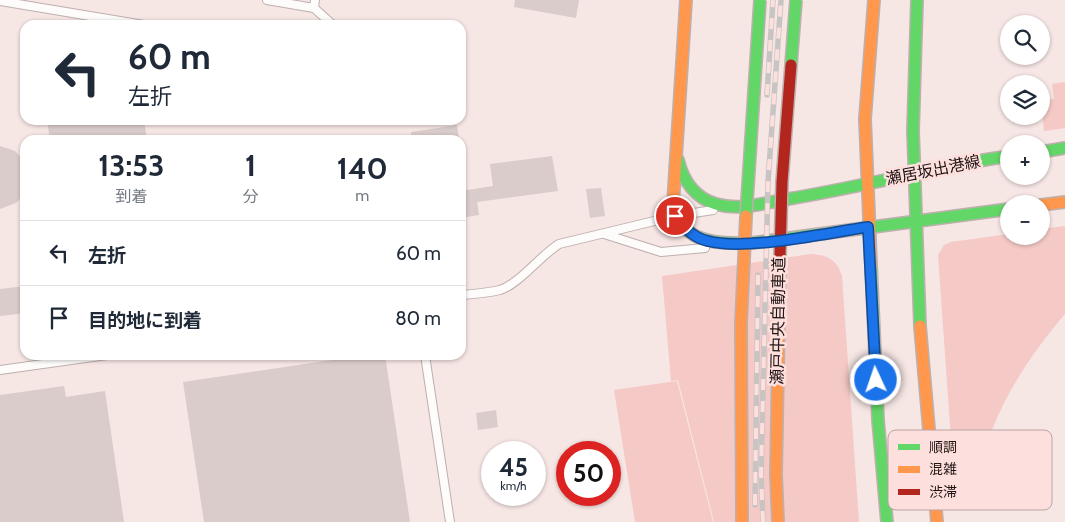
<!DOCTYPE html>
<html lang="ja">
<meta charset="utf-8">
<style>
:root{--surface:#fff;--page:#f2f2f3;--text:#1f2937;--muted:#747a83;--line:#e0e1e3}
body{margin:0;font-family:Cabin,"Noto Sans JP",sans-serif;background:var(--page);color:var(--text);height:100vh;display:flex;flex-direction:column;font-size:19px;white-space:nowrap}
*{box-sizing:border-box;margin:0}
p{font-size:16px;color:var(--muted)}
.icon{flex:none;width:28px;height:28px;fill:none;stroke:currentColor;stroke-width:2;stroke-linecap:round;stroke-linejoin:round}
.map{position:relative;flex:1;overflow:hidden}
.panel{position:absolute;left:20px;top:135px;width:446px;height:225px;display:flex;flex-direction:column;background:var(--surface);border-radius:15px;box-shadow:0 1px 4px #0004}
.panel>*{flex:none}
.top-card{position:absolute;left:20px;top:20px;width:446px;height:105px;border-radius:15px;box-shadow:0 1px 4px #0004;background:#fff;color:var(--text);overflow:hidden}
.buttons{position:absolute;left:1000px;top:15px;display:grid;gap:10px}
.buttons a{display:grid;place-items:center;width:50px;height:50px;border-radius:50%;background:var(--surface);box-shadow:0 1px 4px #0004;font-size:25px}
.speed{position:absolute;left:481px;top:441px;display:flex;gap:10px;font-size:25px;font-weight:700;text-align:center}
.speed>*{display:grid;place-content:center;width:65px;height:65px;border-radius:50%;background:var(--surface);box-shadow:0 1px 4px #0004;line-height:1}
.speed small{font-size:12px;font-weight:400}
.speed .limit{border:8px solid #d22;background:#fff;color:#111}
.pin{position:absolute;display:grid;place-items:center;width:42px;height:42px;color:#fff;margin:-21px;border:2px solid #fff;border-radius:50%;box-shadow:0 1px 5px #0007}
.me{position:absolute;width:55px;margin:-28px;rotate:357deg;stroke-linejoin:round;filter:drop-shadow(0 0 4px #0008)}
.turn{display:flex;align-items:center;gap:18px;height:105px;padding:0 25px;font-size:22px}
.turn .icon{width:65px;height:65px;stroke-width:2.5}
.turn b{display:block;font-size:35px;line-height:42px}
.eta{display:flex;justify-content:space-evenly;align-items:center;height:85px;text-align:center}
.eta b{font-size:30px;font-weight:700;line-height:35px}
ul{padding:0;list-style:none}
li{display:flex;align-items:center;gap:15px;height:65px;padding:0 25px;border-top:1px solid var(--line)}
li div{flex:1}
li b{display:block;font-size:19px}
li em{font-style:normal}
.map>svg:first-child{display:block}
.green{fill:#f5c9c5}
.building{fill:#daccca}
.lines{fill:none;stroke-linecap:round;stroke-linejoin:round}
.lane-casing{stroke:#bdb0ae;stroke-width:10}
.fast-casing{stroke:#bdb0ae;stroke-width:14}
.slow-casing{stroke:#bdb0ae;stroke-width:14}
.lane{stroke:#fefbfb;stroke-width:8}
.fast{stroke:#63d668;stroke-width:11}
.slow{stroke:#ff974d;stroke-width:11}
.rail-casing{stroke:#c8c4c4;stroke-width:5.5}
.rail{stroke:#fde0dd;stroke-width:4;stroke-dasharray:11;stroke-linecap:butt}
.fast-bridge-casing{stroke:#bdb0ae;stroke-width:14;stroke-linecap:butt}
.slow-bridge-casing{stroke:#bdb0ae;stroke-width:14;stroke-linecap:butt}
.jam-bridge-casing{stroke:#bdb0ae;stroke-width:14;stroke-linecap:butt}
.fast-bridge{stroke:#63d668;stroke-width:11}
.slow-bridge{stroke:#ff974d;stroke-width:11}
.jam-bridge{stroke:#b3261e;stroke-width:11}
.route-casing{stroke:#114b97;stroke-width:12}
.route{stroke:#1a73e8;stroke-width:9}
.labels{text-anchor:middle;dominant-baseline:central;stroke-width:5;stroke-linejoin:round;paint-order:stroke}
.street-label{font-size:16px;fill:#211514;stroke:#fde0dd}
.key{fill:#fde0dd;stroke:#bba3a1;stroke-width:1}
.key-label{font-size:14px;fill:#211514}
</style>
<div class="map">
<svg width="1065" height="522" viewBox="0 0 1065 522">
<rect width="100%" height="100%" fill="#f6e6e4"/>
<g class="green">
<path d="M1065,82V128L1044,131L1041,100L1054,99L1052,84Z"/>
<path d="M1065,226V314C1036,348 1008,388 992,430C985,449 981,470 972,488H959L954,482L938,255L944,245L951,242L1009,234V236H1041V229Z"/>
<path d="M811,254C828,255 837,260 842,276L859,522H714L678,380L671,381L662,276Z"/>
<path d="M677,381L713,522H635L614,390Z"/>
</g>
<g class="building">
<path d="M515,0H579L576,18L514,7Z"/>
<path d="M47,120H144L147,140H50Z"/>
<path d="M457,125L459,140H411V132Z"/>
<path d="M0,146L15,151L25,162V193L16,203L0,209Z"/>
<path d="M552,156L558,191L477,202L479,215L461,218V191L493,186L490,164Z"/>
<path d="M601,188L605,216L590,218L586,189Z"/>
<path d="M25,286V313L0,316V289Z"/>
<path d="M757,316H764L763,331H757Z"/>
<path d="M366,355H385L410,522H204L183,382Z"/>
<path d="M64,386L66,397L105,391L124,522H0V395Z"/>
<path d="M496,410L498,427L478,430L476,413Z"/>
</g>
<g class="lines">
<g class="lane-casing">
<g id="lane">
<path d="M267,0L314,8L315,0"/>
<path d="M0,1L144,25"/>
<path d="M314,8L333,25"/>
<path d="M604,234L661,252L705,248"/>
<path d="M461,295C474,294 488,293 500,290C519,284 540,256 559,244L675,216L713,210"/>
<path d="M425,355L450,522"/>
<path d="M0,370L107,355"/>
</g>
</g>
<g class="fast-casing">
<g id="fast">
<path d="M917,0L913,131L920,326"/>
<path d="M1041,152L1065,148"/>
<path d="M678,160C683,180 695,198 716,204C739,211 764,203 788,199C862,187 935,167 1009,156"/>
<path d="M688,231C705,245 731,243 752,243L1009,209"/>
<path d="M871,265L878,420L887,522"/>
</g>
</g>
<g class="slow-casing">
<g id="slow">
<path d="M686,0L673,204L677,217L688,231"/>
<path d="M1041,205L1065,202"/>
<path d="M871,265L865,119L874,0"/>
<path d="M920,326L937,522"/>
</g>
</g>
<use href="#lane" class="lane"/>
<use href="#fast" class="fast"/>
<use href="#slow" class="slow"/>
<g class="rail-casing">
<g id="rail">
<path d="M767,95L773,0"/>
<path d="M755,505L758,275"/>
<path d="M763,522L761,475L768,182L781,0"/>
</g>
</g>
<use href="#rail" class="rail"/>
<g class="fast-bridge-casing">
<g id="fast-bridge">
<path d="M791,65L796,0"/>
<path d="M746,216L760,0"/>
</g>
</g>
<g class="slow-bridge-casing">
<g id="slow-bridge">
<path d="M742,522L741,323L746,216"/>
<path d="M778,522L776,474L780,256"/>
</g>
</g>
<g class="jam-bridge-casing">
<path id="jam-bridge" d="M780,256L782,182L791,65"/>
</g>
<use href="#fast-bridge" class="fast-bridge"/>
<use href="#slow-bridge" class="slow-bridge"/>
<use href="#jam-bridge" class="jam-bridge"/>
</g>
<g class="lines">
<g class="route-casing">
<path id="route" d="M675,216C683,227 693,238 708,241C746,251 826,233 868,227L876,380"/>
</g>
<use href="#route" class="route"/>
</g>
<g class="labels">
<g class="street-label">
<text transform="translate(933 170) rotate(-11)">瀬居坂出港線</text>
<text transform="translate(778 321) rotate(-89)">瀬戸中央自動車道</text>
</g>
</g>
<rect x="888" y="430" width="164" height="80" rx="8" class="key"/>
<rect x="898" y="444" width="22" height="6" fill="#63d668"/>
<rect x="898" y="466" width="22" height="7" fill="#ff974d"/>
<rect x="898" y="489" width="22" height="6" fill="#b3261e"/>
<g class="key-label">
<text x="929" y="452">順調</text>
<text x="929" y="474">混雑</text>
<text x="929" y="497">渋滞</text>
</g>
</svg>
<div class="buttons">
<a><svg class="icon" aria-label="search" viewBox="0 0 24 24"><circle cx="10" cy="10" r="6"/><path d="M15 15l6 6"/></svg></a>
<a><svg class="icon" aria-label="layers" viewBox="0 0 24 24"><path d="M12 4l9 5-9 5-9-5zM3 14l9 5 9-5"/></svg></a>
<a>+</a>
<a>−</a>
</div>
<div class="speed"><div>45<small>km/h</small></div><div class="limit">50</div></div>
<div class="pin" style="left:675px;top:216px;background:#d93025"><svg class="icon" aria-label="arrive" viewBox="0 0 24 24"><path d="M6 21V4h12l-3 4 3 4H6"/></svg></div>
<svg class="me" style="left:876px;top:380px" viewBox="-20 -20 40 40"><circle r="17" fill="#1a73e8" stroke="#fff" stroke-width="3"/><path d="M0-11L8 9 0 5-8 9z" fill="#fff"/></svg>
<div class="top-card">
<div class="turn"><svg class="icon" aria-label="left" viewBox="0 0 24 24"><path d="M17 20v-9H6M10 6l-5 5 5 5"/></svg><div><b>60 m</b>左折</div></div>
</div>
<section class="panel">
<div class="eta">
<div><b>13:53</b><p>到着</p></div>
<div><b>1</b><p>分</p></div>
<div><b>140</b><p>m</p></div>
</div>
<ul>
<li><svg class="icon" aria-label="left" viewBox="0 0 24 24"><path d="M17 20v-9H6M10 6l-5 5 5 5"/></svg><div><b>左折</b></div><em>60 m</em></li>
<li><svg class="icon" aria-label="arrive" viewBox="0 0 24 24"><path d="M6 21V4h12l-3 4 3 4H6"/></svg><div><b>目的地に到着</b></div><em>80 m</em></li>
</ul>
</section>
</div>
